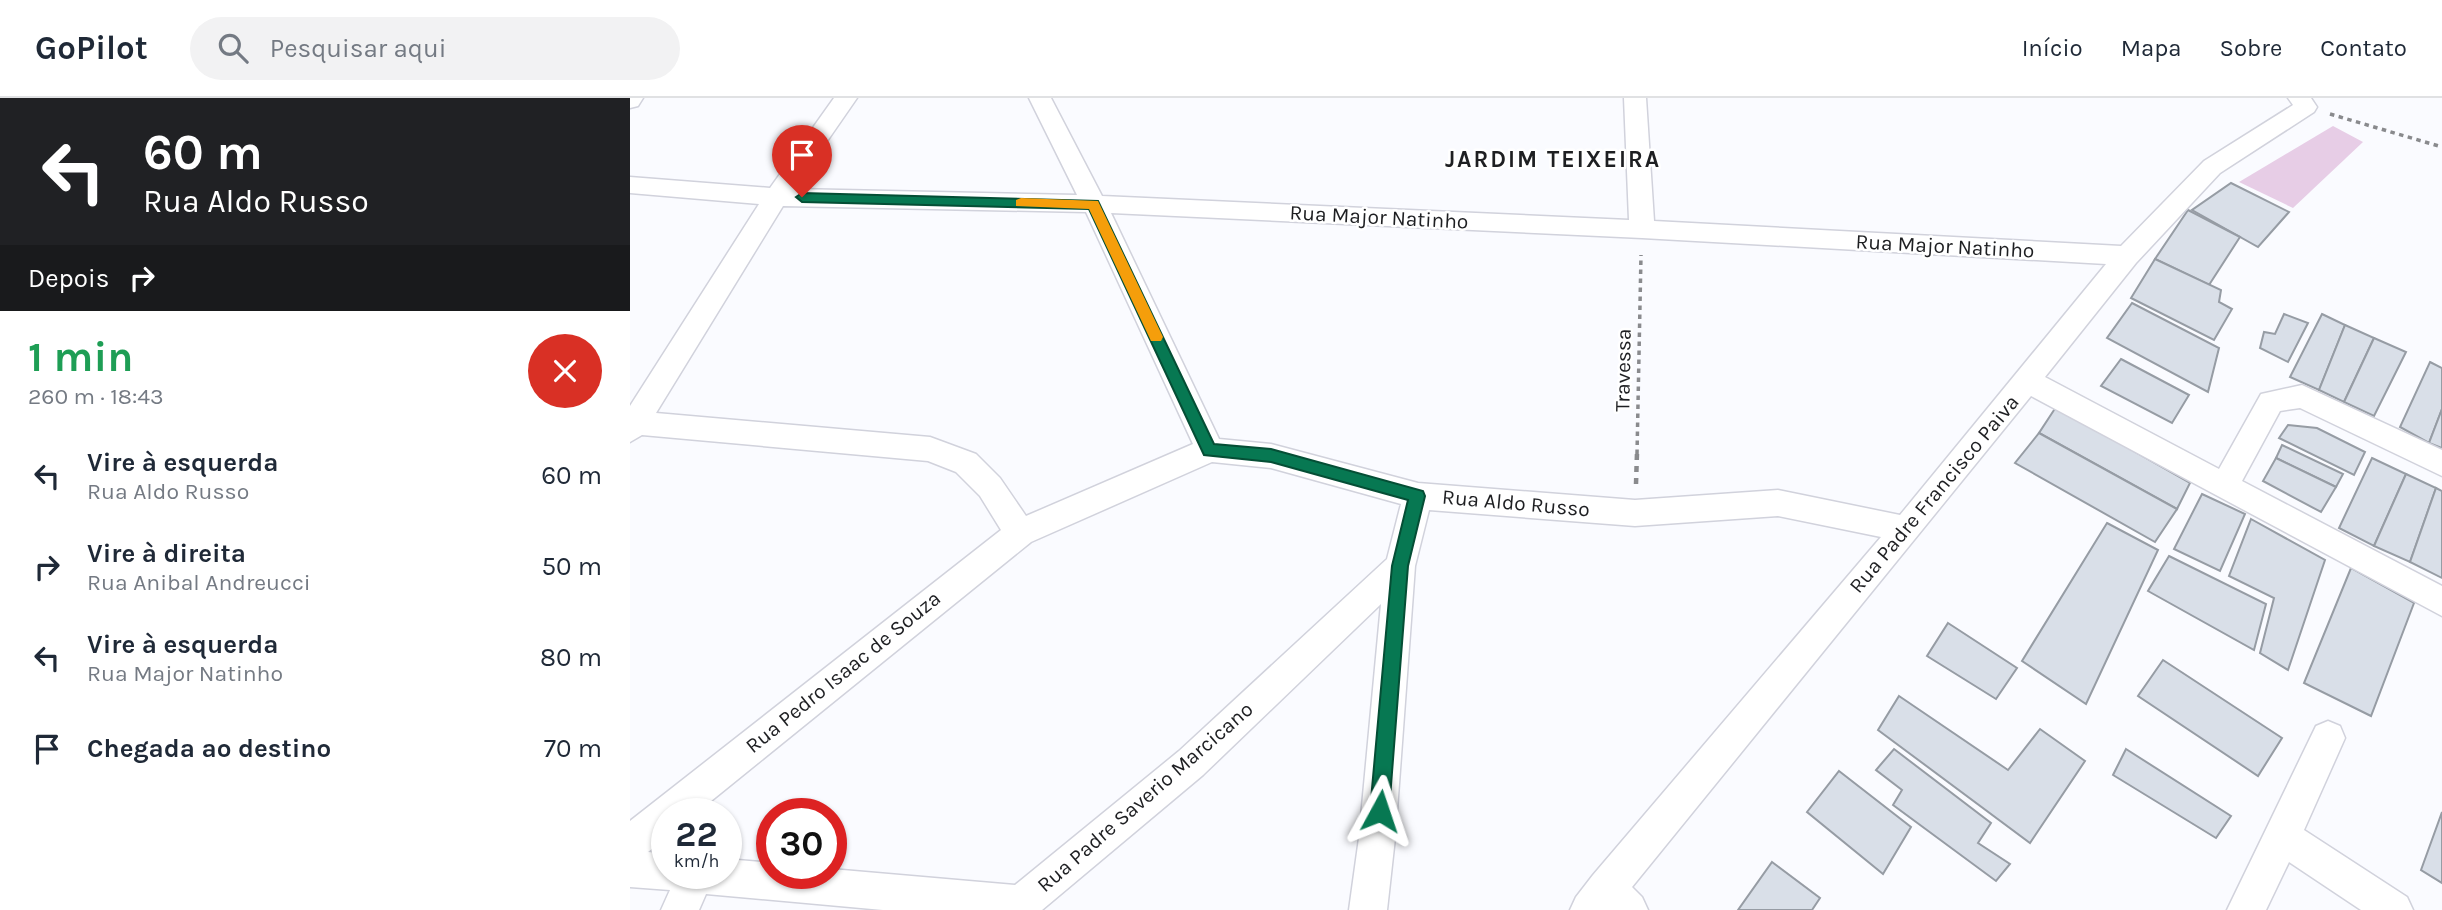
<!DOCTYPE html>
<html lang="pt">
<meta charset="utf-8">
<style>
:root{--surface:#fff;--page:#f2f2f3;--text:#1f2937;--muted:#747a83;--line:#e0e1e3}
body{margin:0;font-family:Karla,sans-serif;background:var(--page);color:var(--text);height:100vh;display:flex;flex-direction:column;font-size:26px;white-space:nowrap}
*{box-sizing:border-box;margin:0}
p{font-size:23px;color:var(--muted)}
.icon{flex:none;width:38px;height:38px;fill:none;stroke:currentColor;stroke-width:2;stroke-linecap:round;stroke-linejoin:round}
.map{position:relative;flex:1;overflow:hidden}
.sheet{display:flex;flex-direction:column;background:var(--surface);width:630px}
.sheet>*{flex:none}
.guide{background:#202124;color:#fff;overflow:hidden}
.speed{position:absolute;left:21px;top:700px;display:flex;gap:14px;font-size:35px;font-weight:700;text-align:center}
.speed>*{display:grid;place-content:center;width:91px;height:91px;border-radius:50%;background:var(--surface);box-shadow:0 2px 5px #0004;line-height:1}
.speed small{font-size:18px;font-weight:400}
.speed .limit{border:10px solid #d22;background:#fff;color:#111}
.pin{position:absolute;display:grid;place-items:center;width:60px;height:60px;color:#fff;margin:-72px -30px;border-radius:50% 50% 50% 0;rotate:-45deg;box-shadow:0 0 7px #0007}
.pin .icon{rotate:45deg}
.me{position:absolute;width:77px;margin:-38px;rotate:5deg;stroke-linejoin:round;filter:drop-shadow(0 0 5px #0008)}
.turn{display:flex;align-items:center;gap:24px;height:147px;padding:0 28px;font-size:32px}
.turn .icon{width:91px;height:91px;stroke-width:2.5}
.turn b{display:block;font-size:49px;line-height:60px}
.then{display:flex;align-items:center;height:66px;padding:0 28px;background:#0003;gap:14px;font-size:26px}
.round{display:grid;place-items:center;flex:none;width:74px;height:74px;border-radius:37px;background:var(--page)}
.head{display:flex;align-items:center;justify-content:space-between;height:119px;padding:0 28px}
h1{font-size:42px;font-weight:700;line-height:52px;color:#1e9e55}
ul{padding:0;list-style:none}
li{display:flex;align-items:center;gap:21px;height:91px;padding:0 28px}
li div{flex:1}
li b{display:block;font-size:26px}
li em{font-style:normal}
header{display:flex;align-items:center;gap:42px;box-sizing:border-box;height:98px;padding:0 35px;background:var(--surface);border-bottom:2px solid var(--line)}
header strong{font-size:33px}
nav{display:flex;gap:38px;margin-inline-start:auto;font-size:24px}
.search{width:490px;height:63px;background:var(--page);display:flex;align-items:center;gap:18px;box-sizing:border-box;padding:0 24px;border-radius:38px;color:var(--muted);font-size:26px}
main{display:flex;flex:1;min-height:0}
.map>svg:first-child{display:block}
.green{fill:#e7cde6}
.building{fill:#d9dfe8;stroke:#969ca4;stroke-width:2}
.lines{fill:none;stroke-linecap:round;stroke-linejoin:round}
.street-casing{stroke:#d1d2dc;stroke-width:3}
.path-far1{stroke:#898a8d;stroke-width:3.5;stroke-dasharray:4.5 4.5;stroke-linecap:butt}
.path{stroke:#898a8d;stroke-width:4.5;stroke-dasharray:6 6;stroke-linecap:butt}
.street{fill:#fff;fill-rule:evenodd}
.route{fill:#077852;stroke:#054e35;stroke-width:2}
.slow{fill:#f59e0b}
.labels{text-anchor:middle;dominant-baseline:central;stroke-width:5;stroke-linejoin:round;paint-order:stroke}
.street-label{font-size:21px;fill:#1e1f22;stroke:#fff}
.far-district-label{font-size:23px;font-weight:bold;letter-spacing:2px;fill:#1e1f22;stroke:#fff}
</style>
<header>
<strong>GoPilot</strong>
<div class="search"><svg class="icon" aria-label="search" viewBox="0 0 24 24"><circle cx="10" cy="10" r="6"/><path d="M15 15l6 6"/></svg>Pesquisar aqui</div>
<nav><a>Início</a><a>Mapa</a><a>Sobre</a><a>Contato</a></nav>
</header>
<main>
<section class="sheet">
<div class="guide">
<div class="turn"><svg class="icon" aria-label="left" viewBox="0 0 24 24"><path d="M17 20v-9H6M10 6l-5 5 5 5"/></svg><div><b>60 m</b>Rua Aldo Russo</div></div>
<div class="then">Depois<svg class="icon" aria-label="right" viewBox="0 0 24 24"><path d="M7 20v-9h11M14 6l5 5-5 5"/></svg></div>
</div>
<div class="head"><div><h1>1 min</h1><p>260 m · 18:43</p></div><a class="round" style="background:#d93025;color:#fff"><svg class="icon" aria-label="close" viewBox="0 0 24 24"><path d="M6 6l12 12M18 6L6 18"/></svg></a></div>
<ul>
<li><svg class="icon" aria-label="left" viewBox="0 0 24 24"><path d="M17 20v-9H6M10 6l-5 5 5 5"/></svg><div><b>Vire à esquerda</b><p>Rua Aldo Russo</p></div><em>60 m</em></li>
<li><svg class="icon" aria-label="right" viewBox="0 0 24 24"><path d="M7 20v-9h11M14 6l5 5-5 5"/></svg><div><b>Vire à direita</b><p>Rua Anibal Andreucci</p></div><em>50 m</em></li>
<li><svg class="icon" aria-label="left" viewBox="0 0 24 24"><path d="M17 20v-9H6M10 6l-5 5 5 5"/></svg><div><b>Vire à esquerda</b><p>Rua Major Natinho</p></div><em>80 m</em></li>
<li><svg class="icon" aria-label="arrive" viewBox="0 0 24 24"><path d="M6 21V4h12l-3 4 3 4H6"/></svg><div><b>Chegada ao destino</b></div><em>70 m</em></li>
</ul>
</section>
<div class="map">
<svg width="1812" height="812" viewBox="0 0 1812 812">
<rect width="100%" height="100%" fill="#fafbff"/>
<path class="green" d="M1703,28L1733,44L1663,110L1609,84Z"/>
<g class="building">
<path d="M1601,85L1659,114L1628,149L1562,112Z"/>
<path d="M1558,112L1610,139L1579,187L1525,161Z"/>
<path d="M1525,161L1591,192L1589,204L1602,211L1584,242L1501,200Z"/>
<path d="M1502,205L1589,250L1578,294L1477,240Z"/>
<path d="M1654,216L1678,225L1658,264L1630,250L1634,234L1645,236Z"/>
<path d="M1692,216L1715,227L1689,292L1660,279Z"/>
<path d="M1715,227L1744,240L1714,304L1689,292Z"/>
<path d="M1744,240L1776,254L1744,318L1714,304Z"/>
<path d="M1491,261L1559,297L1542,325L1471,288Z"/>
<path d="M1800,264L1812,270V311L1799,345L1770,329Z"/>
<path d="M1426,309L1560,385L1547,411L1409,335Z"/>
<path d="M1812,311V350L1799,345Z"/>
<path d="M1658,327L1687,330L1735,354L1724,377L1649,340Z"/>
<path d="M1409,335L1547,411L1525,444L1385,365Z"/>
<path d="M1652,347L1713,376L1706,389L1646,360Z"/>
<path d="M1646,360L1706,389L1691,414L1633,383Z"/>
<path d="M1742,360L1776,376L1744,448L1709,430Z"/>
<path d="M1776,376L1806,390L1780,464L1744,448Z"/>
<path d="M1806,390L1812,393V480L1780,464Z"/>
<path d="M1572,396L1615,416L1590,473L1544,451Z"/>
<path d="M1621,421L1695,462L1658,572L1630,555L1644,500L1599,478Z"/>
<path d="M1477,425L1528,452L1456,606L1392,563Z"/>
<path d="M1539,458L1636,506L1624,552L1518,493Z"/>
<path d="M1721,470L1784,505L1741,618L1674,585Z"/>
<path d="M1318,525L1387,570L1366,601L1297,558Z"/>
<path d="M1533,562L1652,640L1628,678L1508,598Z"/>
<path d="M1269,598L1378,672L1410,631L1455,663L1400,745L1248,632Z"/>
<path d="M1264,651L1361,725L1348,745L1380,766L1366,783L1263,707L1272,692L1246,672Z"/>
<path d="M1496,651L1601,718L1586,740L1483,677Z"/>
<path d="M1209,673L1281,729L1253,776L1177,714Z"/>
<path d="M1812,714V785L1791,772Z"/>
<path d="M1142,764L1190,800L1182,812H1108Z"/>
</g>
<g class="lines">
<g class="street-casing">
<g id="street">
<path d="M0,0H13L8,8L0,10Z"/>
<path d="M204,0H227L164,91L447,97L399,0H421L472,98L999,122L994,0H1016L1024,123L1491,148L1574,63L1663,7L1658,0H1681L1687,9L1684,14L1590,75L1506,165L1415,279L1589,371L1631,296L1672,287L1812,352V378L1670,310L1650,313L1612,383L1812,488V518L1401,298L1002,789L1012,799L1018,812H940L946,799L963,777L1251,439L1148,418L1005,428L799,412L785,468L765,740L757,812H719L729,740L751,506L573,677L412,812H253L76,796L69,812H31L40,792L0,789V723L371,432L350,398L326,374L298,363L12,337L0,344V308L129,106L0,95V79L140,90ZM153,108L456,114L563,346L396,418L370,380L346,356L300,339L26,315ZM481,115L1012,140L1476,166L1270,417L1148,392L1005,402L788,385L641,346L589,341ZM582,364L641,370L771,406L757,461L549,653L385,787L201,771V775H142V765L96,761V775H37V756L18,754L37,739V716H65L401,444Z"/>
<path d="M1698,623L1710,628L1715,640L1674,732L1777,799L1783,812H1731L1659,764L1636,812H1597L1686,628Z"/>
</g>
</g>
<g class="path-far1">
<path d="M1700,16L1812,49"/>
<path d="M1007,356L1011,157"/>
</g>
<path class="path" d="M1006,386L1007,355"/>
<use href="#street" class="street"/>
</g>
<path class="route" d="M172,95L468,103L584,346L641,351L793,393L795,398L778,468L759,713L756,719L750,722L743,719L740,713L762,468L778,402L641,364L574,357L459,111L172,104L166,99Z"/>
<path class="slow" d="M391,100L468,103L533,239L531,243H521L459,111L386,108V102Z"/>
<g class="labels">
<g class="street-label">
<text transform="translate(749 119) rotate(3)">Rua Major Natinho</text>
<text transform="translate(1315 148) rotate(3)">Rua Major Natinho</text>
<text transform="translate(993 272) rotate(-89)">Travessa</text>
<text transform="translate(1304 396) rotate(-50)">Rua Padre Francisco Paiva</text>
<text transform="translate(886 405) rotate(5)">Rua Aldo Russo</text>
<text transform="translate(213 574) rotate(-39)">Rua Pedro Isaac de Souza</text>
<text transform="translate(515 699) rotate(-41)">Rua Padre Saverio Marcicano</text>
</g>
<g class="far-district-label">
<text x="923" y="61">JARDIM TEIXEIRA</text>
</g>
</g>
</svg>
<div class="speed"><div>22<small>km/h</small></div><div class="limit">30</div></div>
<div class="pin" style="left:172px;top:99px;background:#d93025"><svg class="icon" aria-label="arrive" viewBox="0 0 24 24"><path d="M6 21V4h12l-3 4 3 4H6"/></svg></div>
<svg class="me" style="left:750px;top:713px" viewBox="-20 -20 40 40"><path d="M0-17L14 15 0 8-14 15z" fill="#077852" stroke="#fff" stroke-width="4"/></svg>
</div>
</main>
